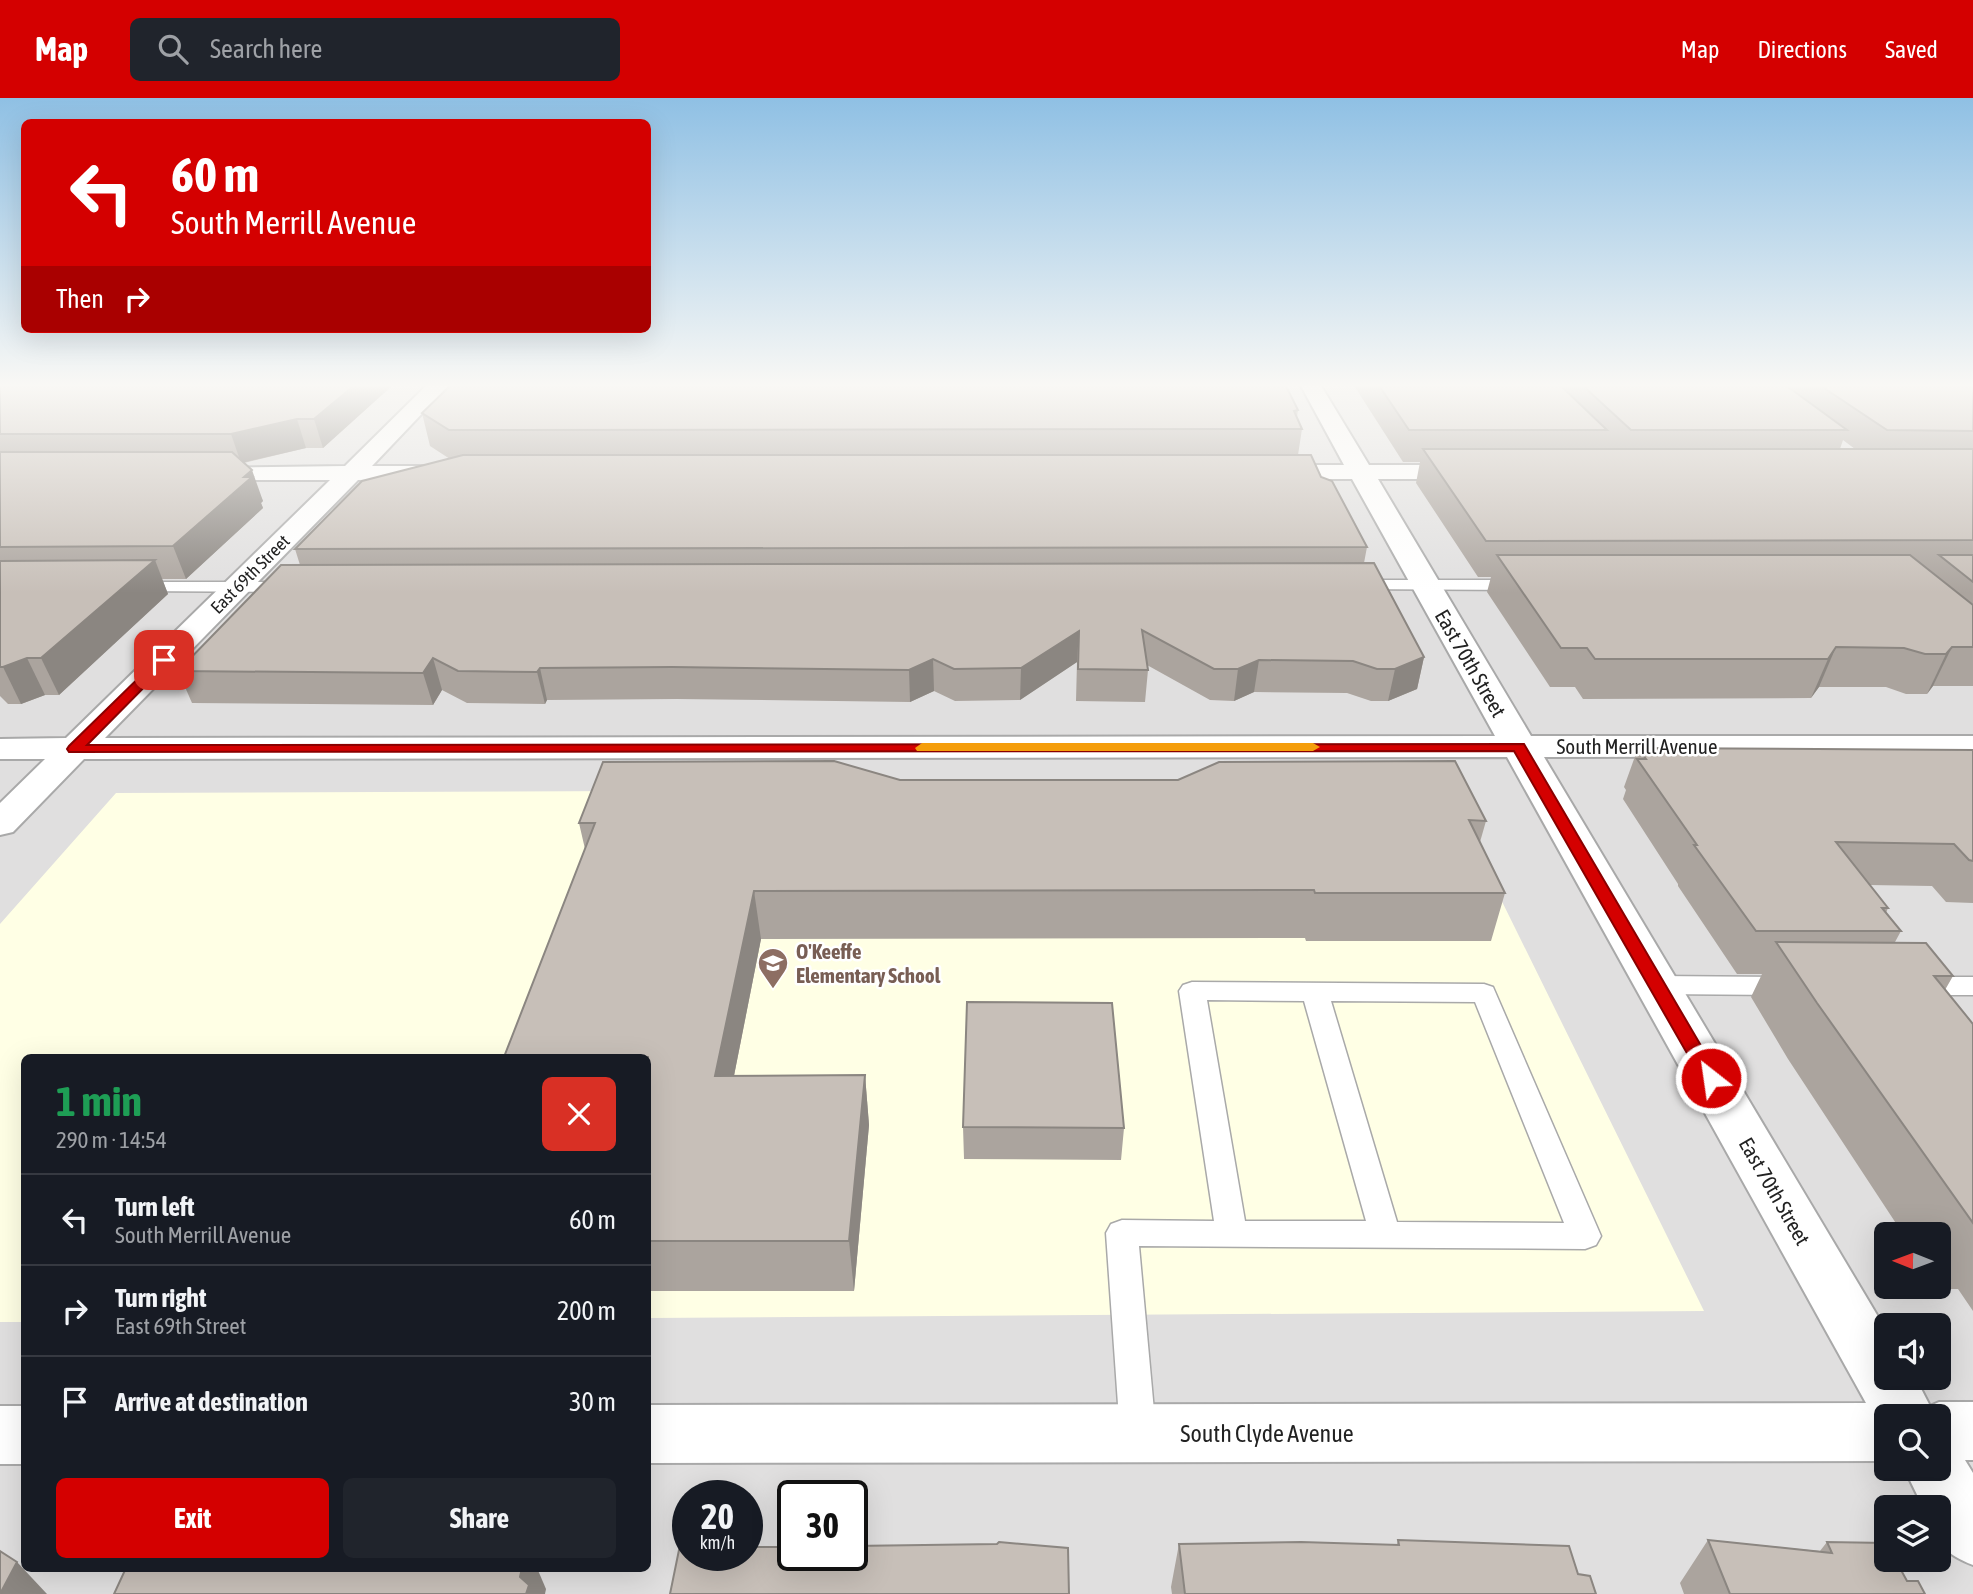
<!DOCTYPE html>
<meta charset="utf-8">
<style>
:root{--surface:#171b24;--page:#20242c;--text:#f1f3f6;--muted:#9ea1a6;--line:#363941;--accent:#d40000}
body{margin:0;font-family:"Asap Condensed",sans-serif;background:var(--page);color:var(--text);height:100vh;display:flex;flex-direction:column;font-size:26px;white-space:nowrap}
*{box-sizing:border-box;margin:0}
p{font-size:23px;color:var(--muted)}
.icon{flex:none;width:38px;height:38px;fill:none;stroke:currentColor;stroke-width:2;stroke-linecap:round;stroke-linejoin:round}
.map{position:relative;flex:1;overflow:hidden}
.drawer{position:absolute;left:21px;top:956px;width:630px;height:518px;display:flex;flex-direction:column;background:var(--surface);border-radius:10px;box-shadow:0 7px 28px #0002}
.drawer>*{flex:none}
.banner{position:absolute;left:21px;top:21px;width:630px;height:214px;border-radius:10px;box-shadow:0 7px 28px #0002;background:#d40000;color:#fff;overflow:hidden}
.needle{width:46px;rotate:271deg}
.tools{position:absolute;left:1874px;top:1124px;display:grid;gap:14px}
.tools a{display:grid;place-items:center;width:77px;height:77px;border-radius:10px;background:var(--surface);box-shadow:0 7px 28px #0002;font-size:35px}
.speed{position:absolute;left:672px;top:1382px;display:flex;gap:14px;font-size:35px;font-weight:700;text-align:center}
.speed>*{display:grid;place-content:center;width:91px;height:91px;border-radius:50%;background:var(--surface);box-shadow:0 7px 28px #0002;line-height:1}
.speed small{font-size:18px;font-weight:400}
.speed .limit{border:4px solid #111;border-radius:10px;background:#fff;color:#111}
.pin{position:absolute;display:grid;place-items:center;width:60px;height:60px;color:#fff;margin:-30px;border-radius:14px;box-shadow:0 4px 10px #0006}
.me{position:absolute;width:77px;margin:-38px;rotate:330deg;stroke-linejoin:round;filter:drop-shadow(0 0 5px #0008)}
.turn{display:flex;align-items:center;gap:24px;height:147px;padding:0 35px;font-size:32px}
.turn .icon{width:91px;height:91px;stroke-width:2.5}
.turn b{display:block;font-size:49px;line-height:60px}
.then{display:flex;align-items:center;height:66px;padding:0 35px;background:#0003;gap:14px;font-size:26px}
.round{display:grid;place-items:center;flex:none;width:74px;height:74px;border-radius:10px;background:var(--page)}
.summary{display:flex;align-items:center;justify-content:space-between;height:119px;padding:0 35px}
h1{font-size:42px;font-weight:700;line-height:52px;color:#1e9e55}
.primary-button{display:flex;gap:14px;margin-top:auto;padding:14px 35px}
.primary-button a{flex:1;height:80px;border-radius:10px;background:var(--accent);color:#fff;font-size:28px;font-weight:700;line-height:80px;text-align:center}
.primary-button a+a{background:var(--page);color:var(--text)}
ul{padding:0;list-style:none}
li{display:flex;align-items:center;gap:21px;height:91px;padding:0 35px;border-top:2px solid var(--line)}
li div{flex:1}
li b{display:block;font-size:26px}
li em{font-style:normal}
header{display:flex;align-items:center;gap:42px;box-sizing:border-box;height:98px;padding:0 35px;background:var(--accent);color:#fff}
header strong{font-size:33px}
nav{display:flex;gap:38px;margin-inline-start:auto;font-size:24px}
.search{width:490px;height:63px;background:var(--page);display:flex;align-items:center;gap:18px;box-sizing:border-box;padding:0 24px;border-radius:10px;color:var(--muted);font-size:26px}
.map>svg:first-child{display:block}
.residential{fill:#e0dfdf;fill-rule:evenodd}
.education{fill:#ffffe5}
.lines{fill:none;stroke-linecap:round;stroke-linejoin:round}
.service-casing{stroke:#a9a9a9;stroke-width:3}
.minor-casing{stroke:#a9a9a9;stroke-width:4}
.service{fill:#fff;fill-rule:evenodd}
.minor{fill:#fff;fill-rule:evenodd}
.wall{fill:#aba49e;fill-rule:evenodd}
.shaded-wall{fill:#8b8681}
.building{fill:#c7bfb8;stroke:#8b8681;stroke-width:2}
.route{fill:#d40000;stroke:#8a0000;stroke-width:2}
.slow{fill:#f59e0b}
.labels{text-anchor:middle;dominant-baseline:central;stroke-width:5;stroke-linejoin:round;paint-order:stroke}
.far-street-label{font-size:18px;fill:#222;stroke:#fff}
.street-label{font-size:21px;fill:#222;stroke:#fff}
.education-label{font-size:21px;font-weight:bold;fill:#785e54;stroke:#fff;text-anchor:start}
.near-street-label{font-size:24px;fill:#222;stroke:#fff}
</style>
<header>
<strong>Map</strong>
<div class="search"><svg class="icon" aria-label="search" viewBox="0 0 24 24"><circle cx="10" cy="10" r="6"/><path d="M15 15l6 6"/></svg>Search here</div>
<nav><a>Map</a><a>Directions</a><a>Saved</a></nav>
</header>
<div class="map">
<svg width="1973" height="1496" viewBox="0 0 1973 1496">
<rect width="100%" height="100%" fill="#f2efe9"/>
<path class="residential" d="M0,286H1967L1973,289V1496H0ZM24,959H648V1470H24ZM1886,1136H1939V1188H1886ZM1886,1227H1939V1279H1886ZM1886,1318H1939V1370H1886ZM688,1398H747V1458H688ZM793,1398H852V1458H793ZM1886,1409H1939V1461H1886Z"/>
<path class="education" d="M1446,690L1704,1213L648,1220V959H24V1224H0V826L116,695Z"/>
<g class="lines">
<g class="service-casing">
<g id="service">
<path d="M1354,482H1519L1527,487L1519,492L1348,491L1346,487Z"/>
<path d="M136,484H291L299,489L291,494L130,493L128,489L130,485Z"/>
<path d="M1657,878L1788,879L1797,882L1801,888L1797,894L1788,897L1657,896L1648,893L1644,887L1648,881Z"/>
<path d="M1917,879H1973V897H1917L1908,894L1904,888L1908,882Z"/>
<path d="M1192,884L1484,886L1493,889L1601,1138L1596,1147L1585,1151L1139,1148L1156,1335L1151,1347L1138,1352L1125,1347L1120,1335L1106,1135L1111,1126L1122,1122L1214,1123L1179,893L1183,887ZM1207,902L1304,903L1366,1123H1245ZM1331,903L1475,904L1564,1125L1397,1124Z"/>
</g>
</g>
<g class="minor-casing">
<g id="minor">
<path d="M428,286H450L372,368H446L455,370L458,375L455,380L358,382L105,640L1495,638L1352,381H1266L1257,379L1254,374L1257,369L1266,367H1344L1300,286H1320L1369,367H1471L1480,369L1483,374L1480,379L1471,381H1378L1531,638H1973V658L1544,659L1886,1232V1279H1915L1930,1308L1939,1304H1973V1362H1965L1973,1375V1467C1938,1453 1939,1445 1939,1409H1923L1904,1370H1939V1318H1886V1363L648,1365V1307L1866,1305L1507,659L84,661L13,734L0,737V705L45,661H0V641L66,640L330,382H202L193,380L190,375L193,370L345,368Z"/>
<rect x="0" y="1308" width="24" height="58"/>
</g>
</g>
<use href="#service" class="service"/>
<use href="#minor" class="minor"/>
</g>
<g class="wall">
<path d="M0,286H394L323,350H306L244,365L263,403L261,405L263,410L186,481H162L168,496L59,597H45L21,606H8L0,598Z"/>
<path d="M1353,286H1973V588H1933L1927,596H1906L1886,589H1819L1811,600L1583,601L1575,589H1550L1487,494L1491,479H1478L1416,385L1420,364H1403ZM1843,342L1855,351H1840Z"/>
<path d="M1298,312L1297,319L1302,331L1298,357L1321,379L1367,449L1364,465L1424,559L1417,591L1388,603H1371L1347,595L1254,594L1234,603L1210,602L1147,567L1148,572L1145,604L1076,603L1077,564L1020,602L955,603L934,593L910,604L677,601L547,602L545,606L467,605L442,592L433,607L192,605L178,573L300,467L295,451L450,361L430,348L422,315Z"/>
<path d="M1638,650L1973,652V805L1946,804L1932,788L1869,787L1888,810L1886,815L1901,833L1895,844L1953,878L1945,892L1973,926V1213L1958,1191H1939L1937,1188H1939V1136H1903L1788,961L1751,899L1762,876H1737L1678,788V786L1623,701L1626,692L1624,689Z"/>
<path d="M900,682L1486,723L1480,744L1505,795L1491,843H1306L1305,840L761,841L734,978L865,977L869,1027L854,1193H648V959L585,751L579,725Z"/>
<path d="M963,1029L1124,1030L1121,1062L964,1061Z"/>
<path d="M1398,1442L1578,1476L1596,1496H1172L1171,1489L1179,1446L1397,1447Z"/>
<path d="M1708,1442L1820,1453L1827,1444L1907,1483L1925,1496H1684L1680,1485Z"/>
</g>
<g class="shaded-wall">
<path d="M356,286H394L323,350L314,321Z"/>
<path d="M297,321L306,350L241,365L231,336Z"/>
<path d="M252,372L263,403L261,405L263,410L186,481L173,448Z"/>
<path d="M155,462L168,496L59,597L41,560Z"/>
<path d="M1079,533L1077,564L1020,602L1021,570Z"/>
<path d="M1836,549L1819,589L1811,600L1828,561Z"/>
<path d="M1952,549L1933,588L1927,596L1946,556Z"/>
<path d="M1424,559L1417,591L1388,603L1395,571Z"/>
<path d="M27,560L45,597L21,606L3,569Z"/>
<path d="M433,560L442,592L433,607L423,575Z"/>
<path d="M933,561L934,593L910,604L909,572Z"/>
<path d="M1259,562L1254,594L1234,603L1238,571Z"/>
<path d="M540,570L547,602L545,606L537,574Z"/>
<path d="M754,793L761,841L724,1028L715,978Z"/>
<path d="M865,977L869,1027L854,1193L849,1143Z"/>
<path d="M17,1464L47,1496H0Z"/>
<path d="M522,1470H537L546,1491L545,1496H526L520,1479Z"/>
</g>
<g class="building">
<path d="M0,286H356L314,321H297L231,336H0Z"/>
<path d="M452,286H1285L1298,312L1294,313L1302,331L449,332L422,315Z"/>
<path d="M1378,286H1559L1607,332H1409Z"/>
<path d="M1581,286H1784L1847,332H1631Z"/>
<path d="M1818,286H1973V333L1887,332Z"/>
<path d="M1423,351H1973V442L1486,443Z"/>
<path d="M0,354H232L252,372L244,379H252L173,448L0,449Z"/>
<path d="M463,357H1311L1321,379L1332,383L1367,449L295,451L362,383Z"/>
<path d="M1497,457H1910L1973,507V549H1952L1946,556H1925L1904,550L1836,549L1828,561H1595L1587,550H1561Z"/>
<path d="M1939,457H1973V484Z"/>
<path d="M155,462L41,560H27L3,569H0V463Z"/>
<path d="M1374,465L1424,559L1395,571H1377L1353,563L1259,562L1238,571H1214L1142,532L1148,572L1078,571L1079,533L1021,570L954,571L933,561L909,572L672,569L540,570L537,574L458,573L433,560L423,575L178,573L281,467Z"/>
<path d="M1638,650L1973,652V763L1969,762L1954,746L1836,744L1888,810H1882L1901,833H1756L1694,747H1697L1637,661H1646Z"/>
<path d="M834,663L900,682H1178L1219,664L1455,663L1486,723L1469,722L1505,795H1315L1314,792L754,793L715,978L865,977L849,1143H648V959H504L595,725H579L603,664Z"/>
<path d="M1776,844L1926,845L1953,878H1934L1973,926V1125L1817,905Z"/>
<path d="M967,904L1112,905L1124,1030L963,1029Z"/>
<path d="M1398,1442L1569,1448L1578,1476L1590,1478L1596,1496H1185L1179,1446L1301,1444L1399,1447Z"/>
<path d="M1708,1442L1832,1455L1827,1444L1886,1445V1461H1895L1907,1483H1918L1925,1496H1730Z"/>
<path d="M999,1444L1068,1450L1069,1496H670L680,1447H688V1458H747V1449H793V1458H852V1448L997,1446Z"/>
<path d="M0,1453L17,1464L0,1496Z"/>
<path d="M126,1470H522L520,1479L529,1487L526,1496H114Z"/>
</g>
<linearGradient id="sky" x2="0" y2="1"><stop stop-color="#8fc0e4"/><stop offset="0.58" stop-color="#f9f8f5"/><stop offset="1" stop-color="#f9f8f5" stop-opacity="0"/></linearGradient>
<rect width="1973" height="495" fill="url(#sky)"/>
<path class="route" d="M164,558L170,562L168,565L87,647L1524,646L1720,980L1718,985L1711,987L1704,985L1514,653L69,654L67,651L69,648L159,560Z"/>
<path class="slow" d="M922,645H1313L1320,649L1313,653H917L915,650Z"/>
<defs>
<g id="school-pin" transform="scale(1.575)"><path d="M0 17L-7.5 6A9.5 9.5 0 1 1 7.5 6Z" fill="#8d6e63" stroke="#fff"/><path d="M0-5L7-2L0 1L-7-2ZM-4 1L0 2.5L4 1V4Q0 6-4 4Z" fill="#fff"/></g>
</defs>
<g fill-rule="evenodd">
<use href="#school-pin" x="773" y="865"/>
</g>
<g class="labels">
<g class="far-street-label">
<text transform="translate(250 476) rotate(-45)">East 69th Street</text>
</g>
<g class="street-label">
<text transform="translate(1471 565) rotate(60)">East 70th Street</text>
<text x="1637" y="648">South Merrill Avenue</text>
<text transform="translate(1775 1093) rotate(60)">East 70th Street</text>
</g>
<g class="education-label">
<text x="796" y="853">O'Keeffe<tspan x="796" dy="24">Elementary School</tspan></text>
</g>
<g class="near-street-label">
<text x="1267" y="1335">South Clyde Avenue</text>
</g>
</g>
</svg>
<div class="tools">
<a><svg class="needle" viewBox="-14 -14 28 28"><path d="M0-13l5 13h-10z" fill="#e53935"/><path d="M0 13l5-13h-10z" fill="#9ea1a6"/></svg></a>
<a><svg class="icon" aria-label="sound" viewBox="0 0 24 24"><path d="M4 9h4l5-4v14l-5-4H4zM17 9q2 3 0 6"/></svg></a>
<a><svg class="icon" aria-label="search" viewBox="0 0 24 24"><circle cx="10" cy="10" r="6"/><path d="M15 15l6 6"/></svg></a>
<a><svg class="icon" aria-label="layers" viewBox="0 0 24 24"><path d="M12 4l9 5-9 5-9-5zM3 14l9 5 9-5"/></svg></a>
</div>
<div class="speed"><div>20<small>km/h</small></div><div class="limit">30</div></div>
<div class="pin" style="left:164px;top:562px;background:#d93025"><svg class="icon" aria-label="arrive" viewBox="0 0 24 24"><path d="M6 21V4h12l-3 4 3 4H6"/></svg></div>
<svg class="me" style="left:1711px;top:980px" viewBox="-20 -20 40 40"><circle r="17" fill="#d40000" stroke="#fff" stroke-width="3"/><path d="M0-11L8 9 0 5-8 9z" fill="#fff"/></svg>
<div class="banner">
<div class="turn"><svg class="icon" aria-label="left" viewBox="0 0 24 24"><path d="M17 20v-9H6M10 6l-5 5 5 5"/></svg><div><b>60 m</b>South Merrill Avenue</div></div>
<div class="then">Then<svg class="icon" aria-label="right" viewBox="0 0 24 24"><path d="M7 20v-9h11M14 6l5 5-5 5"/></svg></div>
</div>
<section class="drawer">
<div class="summary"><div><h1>1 min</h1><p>290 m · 14:54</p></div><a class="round" style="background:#d93025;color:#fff"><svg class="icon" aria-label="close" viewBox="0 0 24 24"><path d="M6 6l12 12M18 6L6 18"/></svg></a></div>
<ul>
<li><svg class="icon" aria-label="left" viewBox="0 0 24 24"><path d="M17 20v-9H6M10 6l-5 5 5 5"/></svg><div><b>Turn left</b><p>South Merrill Avenue</p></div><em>60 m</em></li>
<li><svg class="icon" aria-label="right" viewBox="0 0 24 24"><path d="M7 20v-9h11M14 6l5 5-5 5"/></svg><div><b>Turn right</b><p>East 69th Street</p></div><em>200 m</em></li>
<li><svg class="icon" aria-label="arrive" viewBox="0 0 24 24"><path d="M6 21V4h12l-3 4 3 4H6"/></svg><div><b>Arrive at destination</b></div><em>30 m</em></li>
</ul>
<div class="primary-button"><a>Exit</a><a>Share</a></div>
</section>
</div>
